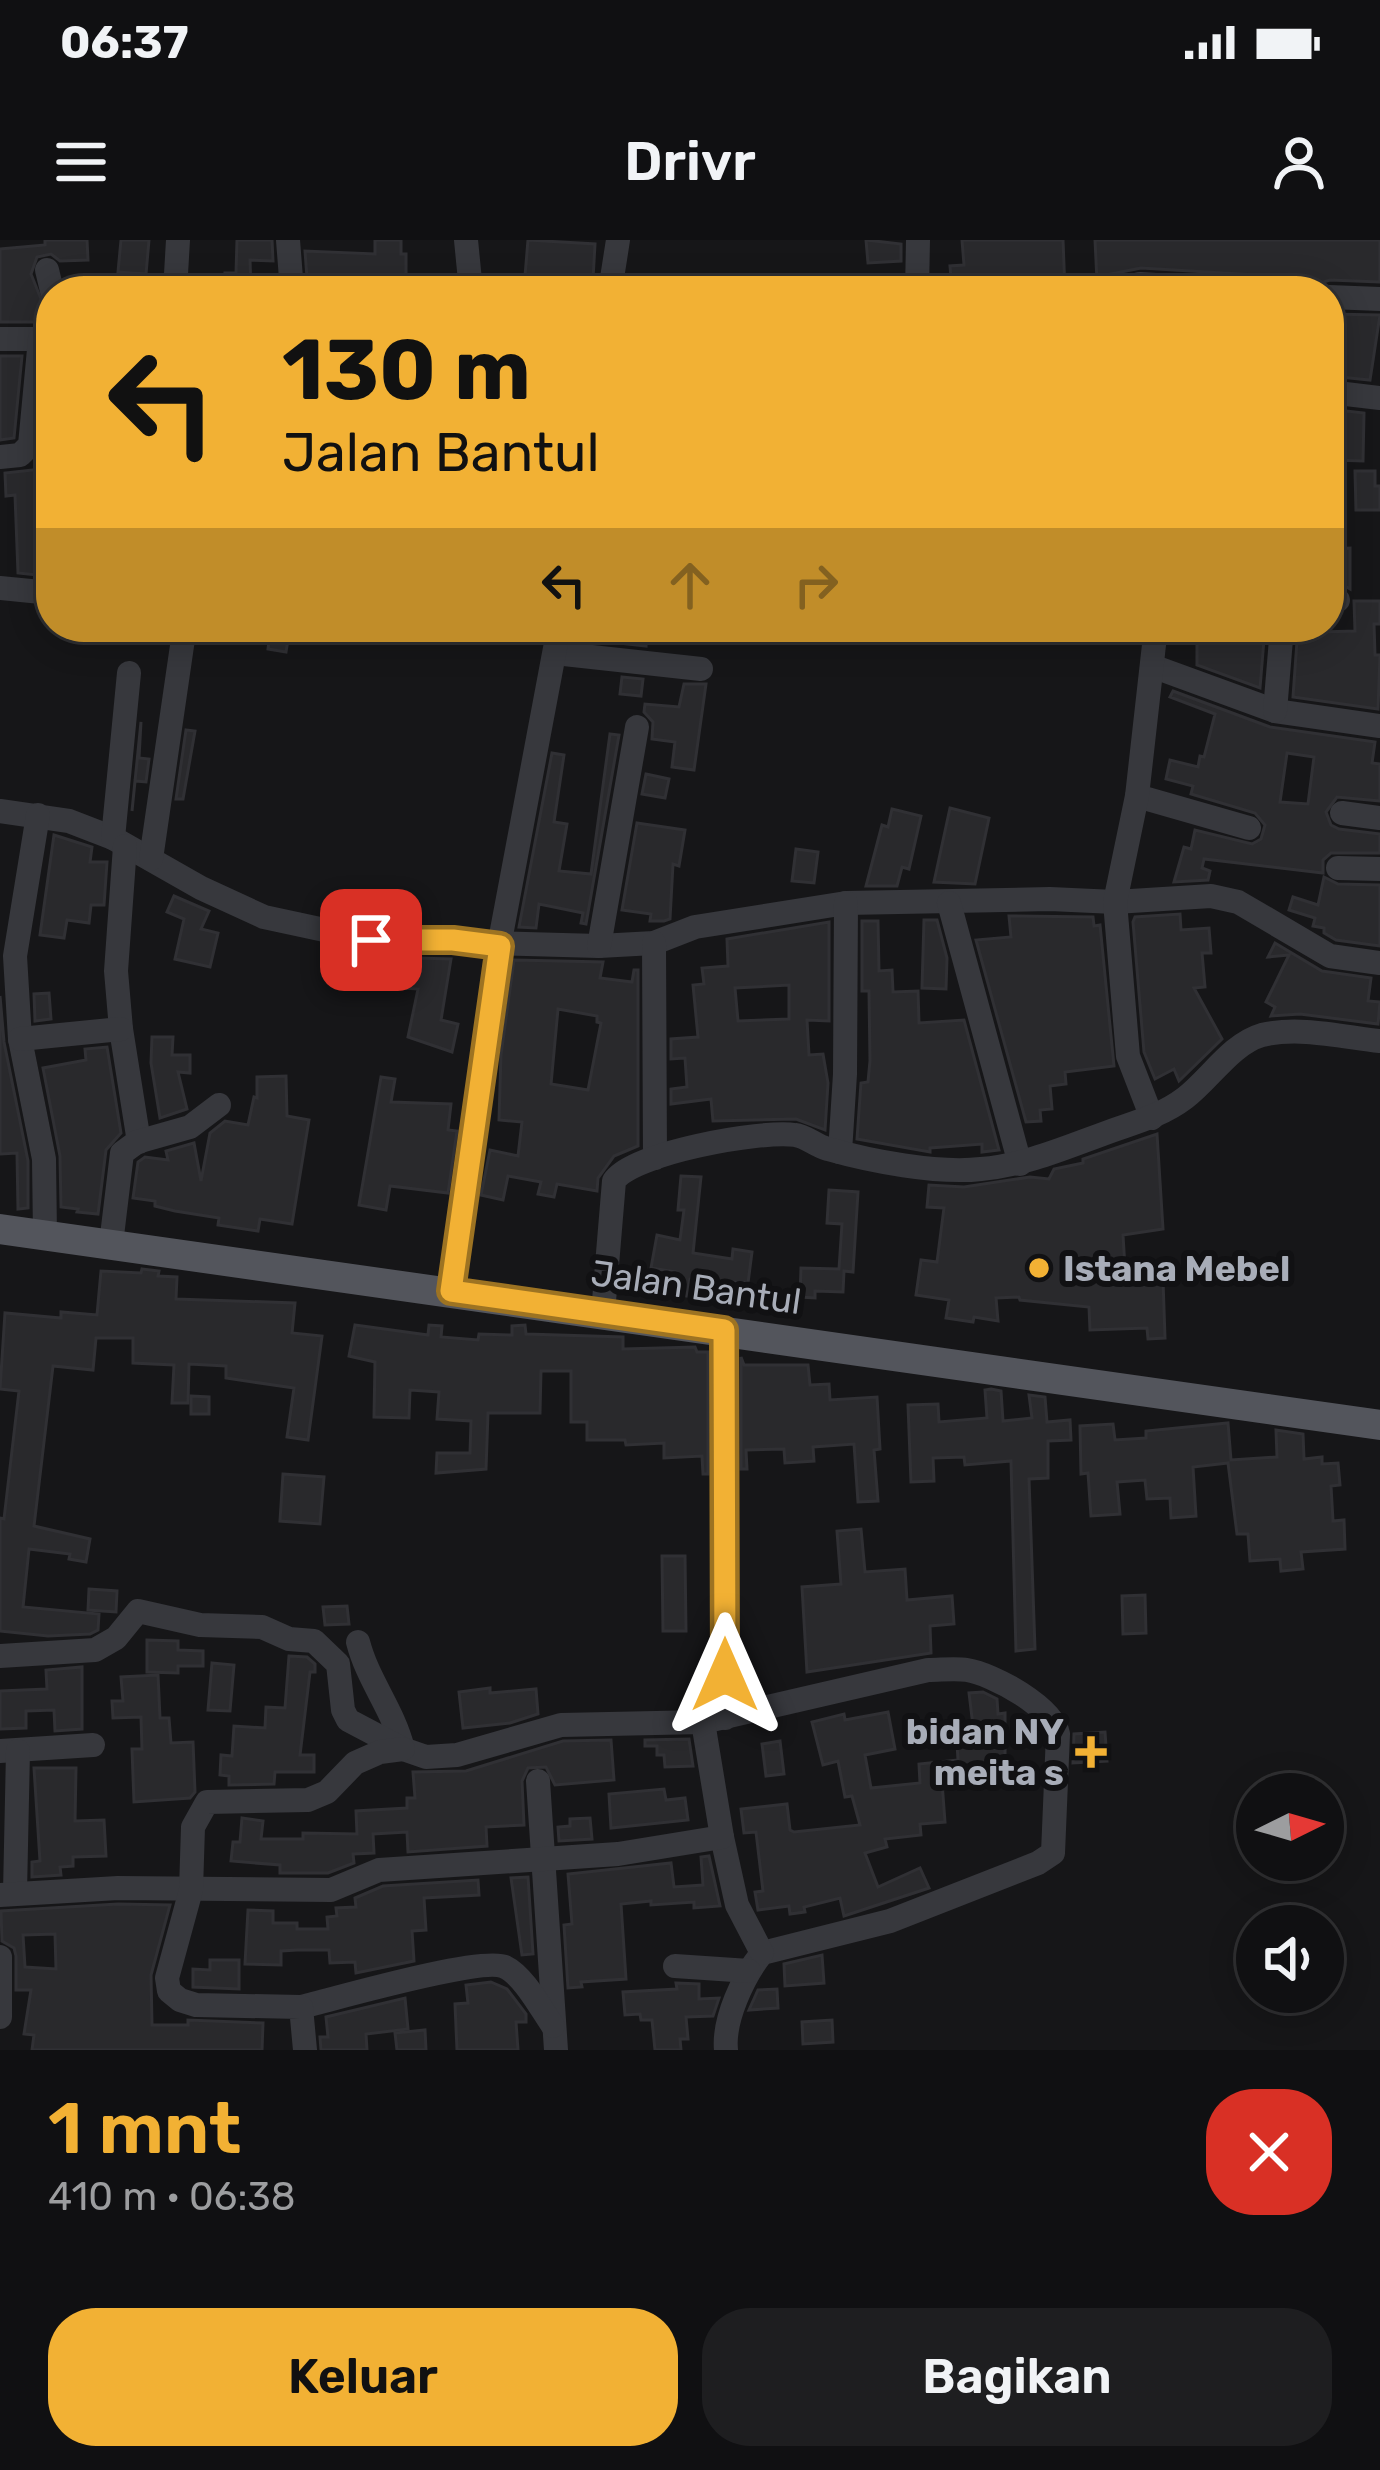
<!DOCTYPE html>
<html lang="id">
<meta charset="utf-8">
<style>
:root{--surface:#101012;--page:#1e1e20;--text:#f1f3f6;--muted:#9c9d9f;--line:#303032;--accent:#f2b134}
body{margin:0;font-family:Rubik,sans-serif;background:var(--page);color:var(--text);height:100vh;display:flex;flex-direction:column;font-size:45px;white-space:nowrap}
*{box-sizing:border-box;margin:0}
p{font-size:39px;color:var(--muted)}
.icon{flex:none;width:66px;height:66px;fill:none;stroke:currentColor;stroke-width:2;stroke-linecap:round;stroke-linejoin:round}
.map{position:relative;height:1810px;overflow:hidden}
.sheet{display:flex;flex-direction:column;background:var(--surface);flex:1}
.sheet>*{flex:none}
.guide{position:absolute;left:36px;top:36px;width:1308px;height:366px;border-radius:48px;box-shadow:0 6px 30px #0003,0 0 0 3px var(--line);background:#f2b134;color:#111;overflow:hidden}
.needle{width:78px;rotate:85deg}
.controls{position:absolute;left:1236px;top:1533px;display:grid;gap:24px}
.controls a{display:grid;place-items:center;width:108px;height:108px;border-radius:50%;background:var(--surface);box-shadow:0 6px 30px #0003,0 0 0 3px var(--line);font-size:60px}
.pin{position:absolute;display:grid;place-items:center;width:102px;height:102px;color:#fff;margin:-51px;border-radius:24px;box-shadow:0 6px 18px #0006}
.me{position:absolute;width:132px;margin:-66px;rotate:0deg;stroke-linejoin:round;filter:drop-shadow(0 0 9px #0008)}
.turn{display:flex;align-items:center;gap:42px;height:252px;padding:0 48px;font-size:54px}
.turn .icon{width:156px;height:156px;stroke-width:2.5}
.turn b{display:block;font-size:84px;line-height:102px}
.lanes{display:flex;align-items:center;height:114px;padding:0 48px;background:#0003;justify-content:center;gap:60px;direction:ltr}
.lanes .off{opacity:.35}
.round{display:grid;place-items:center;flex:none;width:126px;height:126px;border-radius:48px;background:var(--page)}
.headline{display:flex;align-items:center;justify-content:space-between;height:204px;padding:0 48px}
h1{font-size:72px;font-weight:600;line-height:90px;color:var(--accent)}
.primary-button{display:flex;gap:24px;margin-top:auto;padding:24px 48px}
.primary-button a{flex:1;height:138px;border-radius:48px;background:var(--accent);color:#111;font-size:48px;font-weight:600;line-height:138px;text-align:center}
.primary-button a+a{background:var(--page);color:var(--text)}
.status{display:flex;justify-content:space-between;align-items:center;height:84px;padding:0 60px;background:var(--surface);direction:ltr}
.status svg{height:33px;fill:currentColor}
header{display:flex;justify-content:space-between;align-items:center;height:156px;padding:0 48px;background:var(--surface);font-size:54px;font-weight:600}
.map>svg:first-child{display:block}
.building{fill:#29292c;stroke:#303034;stroke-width:3;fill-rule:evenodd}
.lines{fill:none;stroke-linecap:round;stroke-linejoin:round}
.minor{stroke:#37383d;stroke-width:24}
.major{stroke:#53555c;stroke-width:30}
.route-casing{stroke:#9d7322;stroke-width:30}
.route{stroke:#f2b134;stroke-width:21}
.poi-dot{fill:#f2b134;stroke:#111113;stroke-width:4.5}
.labels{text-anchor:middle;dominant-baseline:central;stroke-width:12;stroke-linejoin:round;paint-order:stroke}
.poi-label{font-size:36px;font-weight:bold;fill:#a8adb8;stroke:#111113;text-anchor:start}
.street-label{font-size:36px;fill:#a8adb8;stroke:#111113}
</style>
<div class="status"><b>06:37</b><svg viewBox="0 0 49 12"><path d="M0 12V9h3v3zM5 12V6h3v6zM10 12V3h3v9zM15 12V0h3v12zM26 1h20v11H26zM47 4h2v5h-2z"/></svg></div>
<header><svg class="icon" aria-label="menu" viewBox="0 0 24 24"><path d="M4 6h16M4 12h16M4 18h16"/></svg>Drivr<svg class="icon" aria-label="person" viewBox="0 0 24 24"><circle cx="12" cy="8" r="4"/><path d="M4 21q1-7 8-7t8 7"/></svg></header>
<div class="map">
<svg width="1380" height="1810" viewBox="0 0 1380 1810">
<rect width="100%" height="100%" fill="#161618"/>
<g class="building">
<path d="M45,0H87L88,20L60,21L51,14L37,17L31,34L43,64L44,82H0V9L45,5Z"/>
<path d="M121,0H149L146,34L118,32Z"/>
<path d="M237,0H272L273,21L250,20L251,50L225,51V33H236Z"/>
<path d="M375,0H401V14H406V37L385,38V51H308L305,11L375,14Z"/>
<path d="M528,0L595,4L593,39L557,36L555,51H503L504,37L525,36Z"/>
<path d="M866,0L901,4V21L868,23Z"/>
<path d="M962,0H1063L1065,51H952L950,26L964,25Z"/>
<path d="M1095,0H1380V42L1330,40L1320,43L1314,51H1271L1265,38L1256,35L1141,28L1106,35L1097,41Z"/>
<path d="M1329,74L1380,75L1370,140L1329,136Z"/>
<path d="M0,116H22L14,198L0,200Z"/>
<path d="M1329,169L1364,173L1363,221L1333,220Z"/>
<path d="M51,228L47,336L18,333L15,255L6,256L5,233Z"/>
<path d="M1355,231H1375V246H1380V270H1356Z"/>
<path d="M1350,308V349L1343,345L1329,344V309Z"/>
<path d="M1354,361H1380V384H1374L1375,415H1380L1378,469L1293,457L1298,387H1320V392L1355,391Z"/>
<path d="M271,387H290L286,412L268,409Z"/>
<path d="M593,387H654L653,403H646V406L592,400Z"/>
<path d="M1237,387H1265L1260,448L1197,425V398H1237Z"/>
<path d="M622,437L643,439L641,456L620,454Z"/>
<path d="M684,444H706L694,530L672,527L675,502L652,499L653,482L644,472L645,464L679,467Z"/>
<path d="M1173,451L1270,487L1375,502L1372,523L1380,524V561L1337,557L1326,572L1331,585L1339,589L1380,594V613H1331L1323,620V633L1204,619L1202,628L1210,631L1208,640L1174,642L1184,607L1191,609L1195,590L1252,604L1261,599L1265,585L1255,573L1191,554L1193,546L1166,539L1170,520L1198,527L1200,516L1204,517L1215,474L1170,457ZM1287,513L1314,517L1308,564L1280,562Z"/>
<path d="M141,482L139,518L149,519L146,542L135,541L132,571Z"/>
<path d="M186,490L195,491L183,559H176Z"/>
<path d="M610,494L619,495L586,684L581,683L583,673L539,664L536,688L519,687L552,513L564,515L554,582L567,584L559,631L591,634Z"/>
<path d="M646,534L669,539L665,558L642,554Z"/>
<path d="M950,568L989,578L975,644L934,642Z"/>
<path d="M892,569L921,576L909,629L902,627L897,646H866L882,585L888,587Z"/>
<path d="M637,583L685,590L679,626L673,624L670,679L664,681H650L651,674L622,670Z"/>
<path d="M54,595L92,607L90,622H107L104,665H91L89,683L67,680L64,698L40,695Z"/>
<path d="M796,609L818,612L814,643L792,641Z"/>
<path d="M1324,637L1338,644L1380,645V706L1336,700L1324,693V688L1313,686L1315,678L1289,670L1293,657L1318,665Z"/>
<path d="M174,656L209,671L201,689L218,693L210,727L175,719L184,679L167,672Z"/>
<path d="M1180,674L1181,690L1209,688L1211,713H1202L1205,747L1194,748L1222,799L1179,841L1174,829L1155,839L1144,812L1133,682L1135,677Z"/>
<path d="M1009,676L1093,677L1094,686L1100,685L1114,826L1065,832L1066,844L1050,846L1052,869L1040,870L1041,881L1026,882L976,700L1011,697Z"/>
<path d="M924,680H937L947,718L946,749L922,748Z"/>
<path d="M862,681H878L879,731L892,730L893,752L918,751L919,783L964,780L999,910L982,912V904L930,908V912L857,899L861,843L868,842L870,821L869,751H862Z"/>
<path d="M829,682V781L807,780L809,815L823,814L828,843L825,890L796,879L713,881L711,859L671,864V849L687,847L685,818L671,819V799L698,797L693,745L704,744L702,728L728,726L727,699ZM789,745V779L738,781L735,748Z"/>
<path d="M1275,703L1322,731L1371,738L1368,761L1380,762L1378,784L1300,774L1271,776L1275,767L1266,762L1289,715L1268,717Z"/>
<path d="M378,717L451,719L441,780L458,784L452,812L408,797L418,749L376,746Z"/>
<path d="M514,720L603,722L600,738L632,742L634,730H638V906L614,916L598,938L597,951L557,944L554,957L538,954L541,942L508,936L503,960L481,955L490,910L518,916L522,882L499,880L501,815ZM558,769L597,776V782L601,783L588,850L551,844Z"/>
<path d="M49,753L51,779L35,781L34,754Z"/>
<path d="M0,756L4,802L28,921V968L18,969L17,913L0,914Z"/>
<path d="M152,797H173L172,815H190V833L178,832L187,869L160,878L151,823Z"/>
<path d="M107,807L121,893L106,910L98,974L77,972L78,969L61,967L60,916L43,828L86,820L85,809Z"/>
<path d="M286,836L287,876L309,880L292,984L260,979L258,991L218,985L219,978L175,971L155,966V961L133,958L138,922L145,917L168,920L166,911L194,903L201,941L210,893L225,881L248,885L254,857L257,858V837Z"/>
<path d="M381,837L395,839L391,862L451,864L448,890L457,891L448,953L390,946L386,970L359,965Z"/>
<path d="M1157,894L1163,989L1123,995L1125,1028L1135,1027L1136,1041L1163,1040L1165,1098L1148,1099L1147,1088L1090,1090L1089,1067L1020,1060L1019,1057L996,1058L998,1081L974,1077L973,1082L946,1078L949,1060L916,1055L921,1020L937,1022L944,968L927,967L929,945L964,947L1030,937L1049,939L1054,929L1083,923V919Z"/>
<path d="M681,936L701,937L693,1013L732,1019L733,1009L752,1012L748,1043L690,1039L687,1056L673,1054L676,1032L651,1028L657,995L680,1000L684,970H678Z"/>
<path d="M829,950L858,952L853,1032L844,1031L843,1052L815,1051V1058L800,1057L801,1028L839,1029L842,984L827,983Z"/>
<path d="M142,1029L159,1031L158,1036L177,1037L176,1059L295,1063L292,1093L322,1096L308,1200L287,1197L294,1148L226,1138V1126L189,1124L188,1163H172L174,1125L133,1123V1098H96L93,1130L53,1126L34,1286L90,1299L86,1322L69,1319L70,1314L29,1309L23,1367L99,1374L98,1390L90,1394L48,1396L0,1391V1278L4,1279L19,1151L0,1149L5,1073L61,1078V1072L97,1075L101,1031L141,1033Z"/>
<path d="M355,1085L428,1095L429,1085L442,1086L441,1097L478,1100L479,1094L512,1095V1086L525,1085L526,1094L623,1097V1109L695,1107L697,1112H708V1234H703L702,1216L664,1218V1203L626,1205L625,1200H587V1182H571V1131H541L540,1173H488L486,1229L436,1233L437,1213H470L471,1181L437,1179L439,1152L410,1150L409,1178L374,1177L375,1122L349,1116Z"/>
<path d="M741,1117L744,1125H808L810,1145L829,1144L830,1160L877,1157L880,1209L874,1210L878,1261L858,1262L854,1204L813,1207L814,1221L785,1223L784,1209L746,1210L747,1229H741Z"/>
<path d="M991,1149L1001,1151L1003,1181L1032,1178L1029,1155L1045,1157L1047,1182L1070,1180L1071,1200L1048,1201V1238L1029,1239L1035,1409L1016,1411L1011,1221L965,1225L964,1217L933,1218L934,1241L911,1242L908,1165L938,1164L939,1182L987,1178L985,1150Z"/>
<path d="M191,1156L209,1157V1174H191Z"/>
<path d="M1228,1183L1231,1220L1277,1217L1276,1190L1303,1194L1304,1219L1322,1217V1224L1338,1223L1340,1245L1331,1246L1333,1281L1344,1280L1345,1309L1301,1312L1303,1329L1281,1331L1280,1319L1250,1321L1248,1294H1237L1228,1223L1193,1227L1196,1276L1171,1278L1170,1258L1147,1259L1145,1240L1117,1242L1120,1274L1091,1276L1088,1233L1081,1234L1080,1186L1113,1184L1115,1200L1146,1198V1191Z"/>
<path d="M283,1234L324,1237L320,1284L280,1281Z"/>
<path d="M861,1289L865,1332L905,1329L907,1360L952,1356L954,1384L930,1386L931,1413L807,1432L802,1347L841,1344L837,1291Z"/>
<path d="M662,1316H685L686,1391H663Z"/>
<path d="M89,1349L117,1351L116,1372L88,1370Z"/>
<path d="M1145,1355L1146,1393L1123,1394L1122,1356Z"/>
<path d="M347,1366L349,1384L325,1385L323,1367Z"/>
<path d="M147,1400L178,1401V1410L203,1411V1426H178V1433L147,1432Z"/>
<path d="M289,1416L307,1417L315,1424V1432H310L300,1515H314V1532H275L274,1544L229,1545V1536L220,1535L221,1515L232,1516L234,1486L265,1488L266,1467L285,1468Z"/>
<path d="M212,1423L234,1425L230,1471L208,1470Z"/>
<path d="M82,1427V1489L55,1491L54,1470L26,1471V1488L0,1489V1451L47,1449L46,1430Z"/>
<path d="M158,1435L160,1478H169L171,1503L193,1502L195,1552L190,1558L134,1562L132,1509H142L141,1477L113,1478L112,1461H123L121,1437Z"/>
<path d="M490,1448V1453L536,1449L538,1474L510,1483L463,1488L459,1452Z"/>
<path d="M983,1452L997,1459L998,1474L1005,1473V1520L979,1523L981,1539L942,1542L945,1582L920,1584L921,1595L885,1599L887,1607L865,1613L878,1647L920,1628L929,1648L844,1676L840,1658L804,1667L805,1672L790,1674L789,1666L758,1670L755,1652L763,1651L756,1592L744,1593L741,1569L787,1564L790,1590L794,1592L860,1585L852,1556L845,1557L838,1521L823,1525L812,1482L844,1474L845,1480L888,1472L895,1509L865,1515L871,1548L920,1543L919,1524L958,1520L957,1503L975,1502L969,1453Z"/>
<path d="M1105,1492L1107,1521L1073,1523L1074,1494Z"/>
<path d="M689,1499L693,1526L665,1527L664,1515H657V1506H645V1500Z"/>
<path d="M611,1500L614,1540L555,1545L546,1527L528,1528L522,1541L524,1585L486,1587L487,1606L408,1612L407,1592L373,1594L374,1613L353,1614L354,1623L328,1633H280V1625L231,1621L233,1602H240L242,1578L263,1581L261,1599H303V1593L357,1594L356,1571L407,1568V1558H415L413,1532L466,1531L563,1501Z"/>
<path d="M780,1501L784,1534L766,1536L762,1504Z"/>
<path d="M34,1528H76L75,1581L104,1580L106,1616L73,1617V1626L60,1627L61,1635L32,1637V1622L40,1621Z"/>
<path d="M664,1549L666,1560L685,1558L688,1580L611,1588L609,1554Z"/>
<path d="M590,1578L592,1599L559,1601L558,1587L570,1586V1579Z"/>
<path d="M709,1616L720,1666L694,1668V1662L651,1665V1661L621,1664L626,1739L581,1742L582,1747L568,1748L564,1685L572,1684L568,1634L671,1623L674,1647L703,1645L701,1617Z"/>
<path d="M528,1637L533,1714L522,1715L511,1638Z"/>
<path d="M478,1640L479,1655L424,1658L426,1690L412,1691L414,1721L356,1733L355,1722L330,1723L329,1710H297L281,1711V1725L245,1724L248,1670L273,1671V1683H297V1689H328L327,1677L337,1676L336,1668L356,1667L355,1658L383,1646Z"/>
<path d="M118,1664L170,1665L151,1735L152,1785H188V1780L263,1783L262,1810H32L34,1795L24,1794L31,1750H16V1716L14,1708L2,1701L1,1671ZM55,1694L56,1729L25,1727L23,1695Z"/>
<path d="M822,1715L824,1743L785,1746L784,1724Z"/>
<path d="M210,1720H239V1749L193,1747V1729L210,1730Z"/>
<path d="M491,1742L507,1749L526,1774V1782H516L518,1810H457L455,1764L468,1763L466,1745Z"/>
<path d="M676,1743L699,1744V1759L719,1758L713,1776L686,1777L688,1799H680L681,1810H655L652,1780H641L640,1774L625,1775L623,1752L677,1749Z"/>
<path d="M777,1749L778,1768L749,1770L758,1750Z"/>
<path d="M405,1758L408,1789L366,1794L367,1810H321L320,1797H328L326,1777Z"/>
<path d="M832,1780L833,1802L803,1804L802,1782Z"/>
<path d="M425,1790L426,1810H397L395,1793Z"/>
</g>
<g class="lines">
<g class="minor">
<path d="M288,0L292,51"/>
<path d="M466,0L471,51"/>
<path d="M47,30L52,51"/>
<path d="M175,51L178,0"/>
<path d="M610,51L618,0"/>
<path d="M917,51L918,0"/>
<path d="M1110,51L1140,44L1255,51"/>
<path d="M1329,57L1380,59"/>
<path d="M0,99H51"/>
<path d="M1329,152L1380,158"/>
<path d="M0,217L20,215L30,205L40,99"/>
<path d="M0,348L51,353"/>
<path d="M1329,361L1338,360"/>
<path d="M164,387L201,392L214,387"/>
<path d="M555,413L701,429"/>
<path d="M1152,426L1275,471L1380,486"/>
<path d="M1275,471L1282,387"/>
<path d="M1137,556L1249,588"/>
<path d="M0,571L69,581L113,598L201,648L264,677L371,700L599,706L654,703L695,687L846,663L1050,659L1115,662L1211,656L1238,662L1330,716L1380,723"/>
<path d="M1342,573L1380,578"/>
<path d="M38,575L15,716L20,799L44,919L45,995"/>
<path d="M113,598L129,433"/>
<path d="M125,606L116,731L121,789L139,902"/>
<path d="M151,619L184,392"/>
<path d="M1338,628L1380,629"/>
<path d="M949,663L1020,924"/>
<path d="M654,703L655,918"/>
<path d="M599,706L637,487"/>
<path d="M20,799L121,789"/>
<path d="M1152,878L1128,816L1115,662L1137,556L1156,387"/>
<path d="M840,912L845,834L846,663"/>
<path d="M111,1004L122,913L137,902L190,887L219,865"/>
<path d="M451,1051L499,706L559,387"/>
<path d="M603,1073L614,941C632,913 761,890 795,895C806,896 816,906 828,909C870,921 937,934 981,929C1025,925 1062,909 1103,894C1132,883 1160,877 1185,858C1210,839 1231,804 1262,795C1299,786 1343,797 1380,801"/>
<path d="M724,1090L725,1478"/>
<path d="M358,1402C368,1441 393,1469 403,1509"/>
<path d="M0,1416L95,1410L116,1398L138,1371L200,1385L262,1387L289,1399L314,1401L338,1424L343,1470L348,1480L403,1509L426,1517L457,1515L561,1485L703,1482L928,1430C941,1430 955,1428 967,1430C993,1434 1053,1467 1058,1494L1053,1613L1038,1623L890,1681L762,1713C743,1737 723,1780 726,1810"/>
<path d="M0,1511L93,1505"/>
<path d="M538,1541L556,1810"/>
<path d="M722,1597L737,1665L762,1713"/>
<path d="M15,1653L18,1511"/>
<path d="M0,1655L118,1648L331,1650L379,1630L618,1614L722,1597L703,1482"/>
<path d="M0,1717V1777"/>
<path d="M675,1726L749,1731"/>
<path d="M301,1767C334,1759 482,1716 505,1727C524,1736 541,1769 553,1786"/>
<path d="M305,1810L301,1767L196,1765L180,1760L169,1751L167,1738L191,1650L193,1587L207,1562L308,1560L327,1552L355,1523L380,1512L403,1509"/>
</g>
<path class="major" d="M0,989L1380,1185"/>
</g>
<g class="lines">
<g class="route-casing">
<path id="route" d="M371,700H453L500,706L451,1051L724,1090L725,1435"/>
</g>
<use href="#route" class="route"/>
</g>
<g class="poi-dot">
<circle cx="1039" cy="1028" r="12"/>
<path d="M1085 1494h12v12h12v12h-12v12h-12v-12h-12v-12h12z"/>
</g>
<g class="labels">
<g class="poi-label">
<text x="1063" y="1028">Istana Mebel</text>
<text x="1064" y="1491" text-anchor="end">bidan NY<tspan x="1064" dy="41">meita s</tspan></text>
</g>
<g class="street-label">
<text transform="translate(696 1047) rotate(8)">Jalan Bantul</text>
</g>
</g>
</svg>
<div class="controls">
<a><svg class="needle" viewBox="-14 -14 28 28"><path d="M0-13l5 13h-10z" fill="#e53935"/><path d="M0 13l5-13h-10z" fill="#9c9d9f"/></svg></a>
<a><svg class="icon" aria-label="sound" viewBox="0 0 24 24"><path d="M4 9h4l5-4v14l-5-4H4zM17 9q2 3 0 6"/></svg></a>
</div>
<div class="pin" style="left:371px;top:700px;background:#d93025"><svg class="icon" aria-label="arrive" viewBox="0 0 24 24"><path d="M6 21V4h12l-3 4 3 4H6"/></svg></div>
<svg class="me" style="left:725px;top:1435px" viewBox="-20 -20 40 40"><path d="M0-17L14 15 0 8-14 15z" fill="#f2b134" stroke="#fff" stroke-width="4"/></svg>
<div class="guide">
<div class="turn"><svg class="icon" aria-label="left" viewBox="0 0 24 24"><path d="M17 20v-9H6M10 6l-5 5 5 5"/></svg><div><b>130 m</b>Jalan Bantul</div></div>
<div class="lanes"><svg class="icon" aria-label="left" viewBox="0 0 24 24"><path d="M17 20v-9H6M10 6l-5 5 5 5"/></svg><svg class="icon off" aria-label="ahead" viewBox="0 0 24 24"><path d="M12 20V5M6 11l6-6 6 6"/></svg><svg class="icon off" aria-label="right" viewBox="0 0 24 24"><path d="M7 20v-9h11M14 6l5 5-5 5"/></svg></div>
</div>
</div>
<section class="sheet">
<div class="headline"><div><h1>1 mnt</h1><p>410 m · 06:38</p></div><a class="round" style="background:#d93025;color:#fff"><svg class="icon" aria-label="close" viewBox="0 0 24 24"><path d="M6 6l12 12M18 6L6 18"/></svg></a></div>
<div class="primary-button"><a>Keluar</a><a>Bagikan</a></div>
</section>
